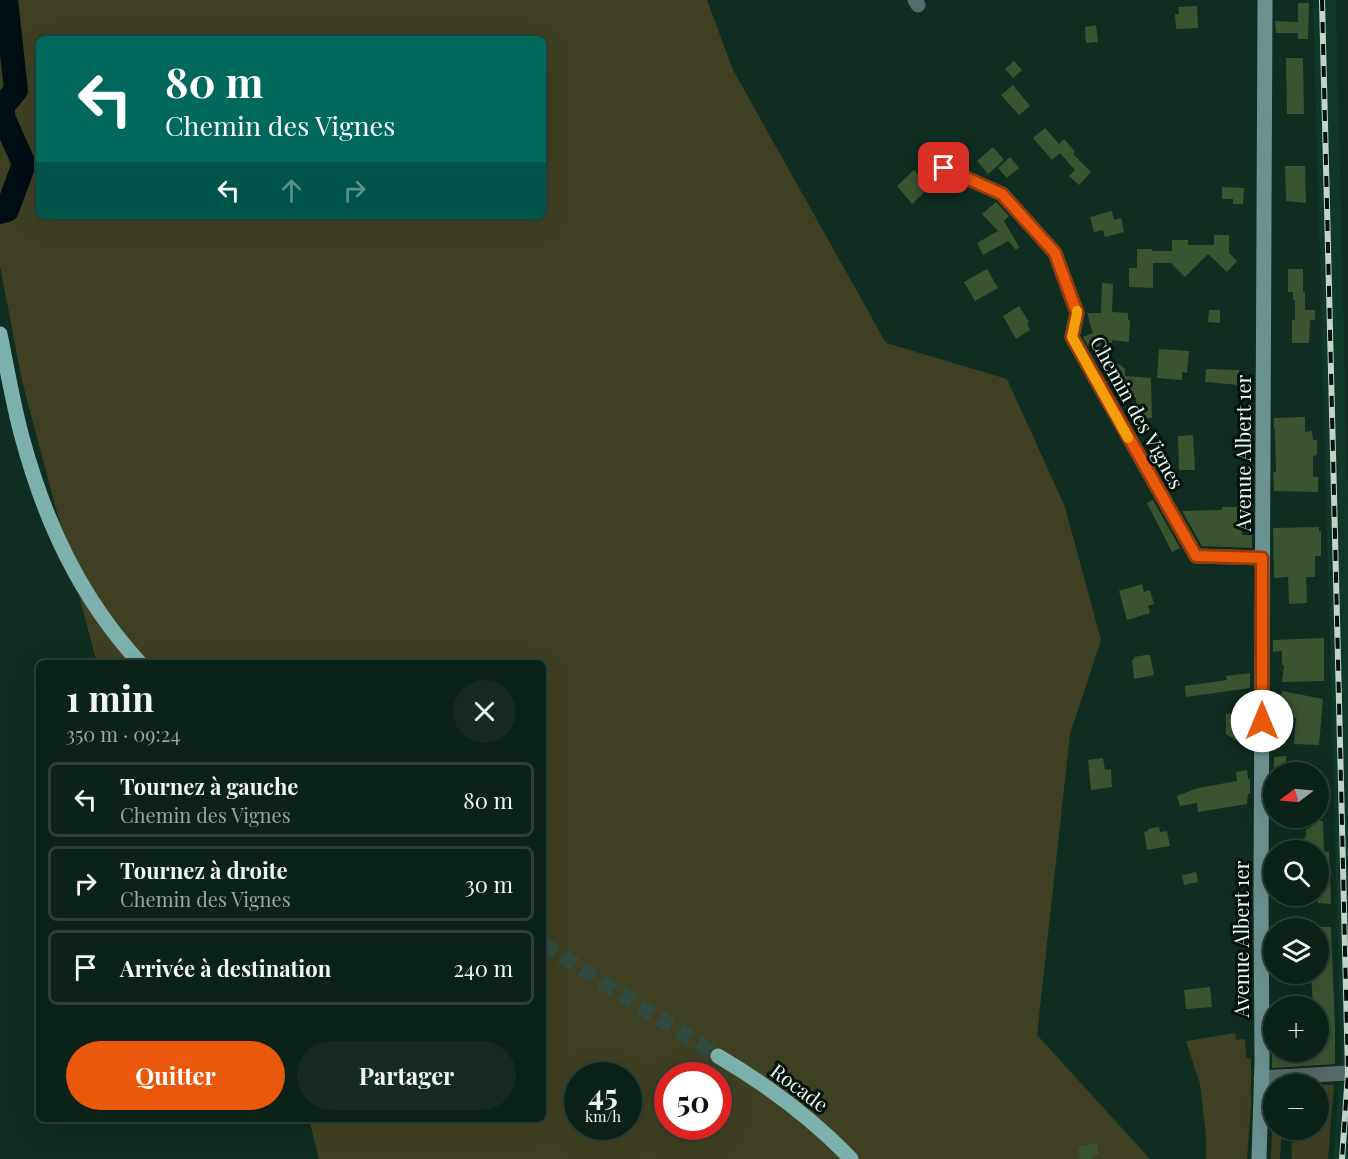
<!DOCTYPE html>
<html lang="fr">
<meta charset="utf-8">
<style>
:root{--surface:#0b2219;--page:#142a22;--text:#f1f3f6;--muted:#9aa4a2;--line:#2b3f38;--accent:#ea580c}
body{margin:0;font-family:"Playfair Display",serif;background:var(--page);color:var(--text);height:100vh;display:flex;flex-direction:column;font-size:22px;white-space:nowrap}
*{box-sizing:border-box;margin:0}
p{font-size:20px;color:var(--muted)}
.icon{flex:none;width:33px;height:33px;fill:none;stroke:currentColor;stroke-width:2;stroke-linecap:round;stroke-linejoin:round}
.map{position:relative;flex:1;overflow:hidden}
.sheet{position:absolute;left:36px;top:660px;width:510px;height:462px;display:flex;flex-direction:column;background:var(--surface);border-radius:9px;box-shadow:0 6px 24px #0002,0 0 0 2px var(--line)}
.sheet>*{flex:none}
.hud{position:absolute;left:36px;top:36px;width:510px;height:183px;border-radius:9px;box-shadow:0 6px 24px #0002,0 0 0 2px var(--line);background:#00695c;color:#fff;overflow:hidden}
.needle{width:39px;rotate:254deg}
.fabs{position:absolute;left:1263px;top:762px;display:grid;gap:12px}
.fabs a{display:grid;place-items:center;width:66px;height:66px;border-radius:50%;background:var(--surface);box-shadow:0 6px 24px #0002,0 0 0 2px var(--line);font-size:30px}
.speed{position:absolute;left:564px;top:1062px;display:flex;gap:12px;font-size:30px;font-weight:700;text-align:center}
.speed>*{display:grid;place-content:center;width:78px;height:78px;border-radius:50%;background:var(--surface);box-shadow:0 6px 24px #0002,0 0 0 2px var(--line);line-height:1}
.speed small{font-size:15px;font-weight:400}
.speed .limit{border:9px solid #d22;background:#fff;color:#111}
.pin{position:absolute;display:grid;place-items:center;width:51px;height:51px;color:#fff;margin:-26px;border-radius:12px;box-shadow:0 3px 9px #0006}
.me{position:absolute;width:66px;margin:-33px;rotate:0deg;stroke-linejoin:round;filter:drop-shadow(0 0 4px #0008)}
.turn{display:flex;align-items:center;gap:21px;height:126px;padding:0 30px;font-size:27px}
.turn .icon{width:78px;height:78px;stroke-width:2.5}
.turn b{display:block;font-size:42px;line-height:51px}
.lanes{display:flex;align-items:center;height:57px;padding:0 30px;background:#0003;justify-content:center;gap:30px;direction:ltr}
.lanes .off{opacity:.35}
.round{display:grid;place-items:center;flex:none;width:63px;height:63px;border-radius:32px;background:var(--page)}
.headline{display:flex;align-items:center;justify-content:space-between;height:102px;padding:0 30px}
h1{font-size:36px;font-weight:700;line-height:45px}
.button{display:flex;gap:12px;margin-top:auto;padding:12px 30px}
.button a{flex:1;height:69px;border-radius:36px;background:var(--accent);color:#fff;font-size:24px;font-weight:700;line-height:69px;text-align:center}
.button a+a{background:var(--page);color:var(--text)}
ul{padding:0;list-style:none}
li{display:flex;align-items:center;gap:18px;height:75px;margin:0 12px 9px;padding:0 18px;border:3px solid var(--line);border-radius:9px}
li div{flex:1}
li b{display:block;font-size:22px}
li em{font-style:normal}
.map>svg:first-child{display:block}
.built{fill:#103829}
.green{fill:#3f4021;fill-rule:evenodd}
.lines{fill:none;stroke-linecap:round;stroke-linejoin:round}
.river{stroke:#010e14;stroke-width:24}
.building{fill:#3b5430}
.primary-tunnel{stroke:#304c40;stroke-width:15;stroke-dasharray:15 8;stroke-linecap:butt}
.street{stroke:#536b6a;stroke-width:15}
.secondary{stroke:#6a9291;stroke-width:15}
.primary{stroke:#7cb1ae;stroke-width:15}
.rail-casing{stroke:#c0d4ca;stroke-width:6}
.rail{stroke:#06120d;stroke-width:4;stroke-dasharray:11;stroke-linecap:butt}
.route-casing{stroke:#983908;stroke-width:15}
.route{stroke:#ea580c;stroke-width:10}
.slow{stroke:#f59e0b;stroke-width:10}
.labels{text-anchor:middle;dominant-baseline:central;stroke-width:6;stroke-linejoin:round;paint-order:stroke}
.street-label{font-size:20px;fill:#e8f9f0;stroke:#06120d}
</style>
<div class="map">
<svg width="1348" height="1159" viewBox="0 0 1348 1159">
<rect width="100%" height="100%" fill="#0f2d21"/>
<g class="built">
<path d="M1313,0H1336L1348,504V1065L1341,1066Z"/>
<path d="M1348,1082V1159H1333L1339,1083Z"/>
</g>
<g class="green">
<path d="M0,0H707L733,70L886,343L1007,379L1065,507L1101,640L1070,734L1037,1035L1150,1159H319L309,1119H543V663H97L22,381L0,266ZM39,39H543V216H39ZM578,1076H628V1126H578ZM668,1076H718V1126H668Z"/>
<path d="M1235,1033L1236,1040L1245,1039L1246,1057L1251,1059V1105L1247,1159H1206V1136L1200,1084L1186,1041Z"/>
<path d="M1319,1085H1334L1328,1159H1292C1291,1150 1292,1137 1296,1130H1318Z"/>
<path d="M1273,1120L1274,1130H1285L1281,1140L1280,1159H1271L1272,1129Z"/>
</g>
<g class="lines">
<path class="river" d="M0,212L7,210L24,164L4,119L2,107L16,90L6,0"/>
</g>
<g class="building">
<path d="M1298,3H1309L1308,39H1298V33H1276L1275,21L1298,22Z"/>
<path d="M1197,6L1198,28L1176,29L1175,14H1179L1178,7Z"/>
<path d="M1096,25L1098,42L1086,43L1085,27Z"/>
<path d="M1286,58H1303L1304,114H1287Z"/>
<path d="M1014,61L1022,70L1013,78L1005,69Z"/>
<path d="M1013,85L1030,106L1019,115L1001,95Z"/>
<path d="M1045,128L1059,144L1064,139L1075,152L1073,154L1091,172L1079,185L1069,176L1075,170L1060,153L1052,160L1033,138Z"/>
<path d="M993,147L1004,160L988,174L977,161Z"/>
<path d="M1010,157L1019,168L1007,178L998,168Z"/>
<path d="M1285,166H1305L1306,203L1286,201Z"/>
<path d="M914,170L930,187L912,204L897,186Z"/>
<path d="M1222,187L1244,188L1243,204H1233V199H1222Z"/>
<path d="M996,202L1009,216L1004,221L1019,247L1016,250L1008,241L983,255L977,243L998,231L982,214Z"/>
<path d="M1112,211L1114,220L1121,218L1124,232L1105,237L1103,230L1094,232L1090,217Z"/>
<path d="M1214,235H1229V253L1237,261L1227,272L1208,254L1185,277L1171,263H1153V288L1129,287V268H1137V249H1152V251H1172V240H1188V245H1214Z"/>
<path d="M987,269L998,288L975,301L964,282Z"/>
<path d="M1288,269H1303V292H1305V310H1315V320H1310L1309,343H1292V320H1295V300H1293V292H1288Z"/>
<path d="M1102,283L1113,284L1112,312L1128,313V320H1130L1129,342L1112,340V343L1100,342L1111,366L1119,364L1125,369V376L1151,378L1152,418L1136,419V397L1121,404L1083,337L1093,333L1087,313H1101Z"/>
<path d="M1019,306L1029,322L1027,323L1030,330L1016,339L1003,316Z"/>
<path d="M1209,310H1220V323L1208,322Z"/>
<path d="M1159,349L1189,351L1187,373L1182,372V380L1157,378Z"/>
<path d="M1206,369L1239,370L1238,385L1205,382Z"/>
<path d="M1305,417V432L1312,431L1313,440H1317V455L1313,456V477H1318V492L1274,491L1273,472H1276L1275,429H1274V418Z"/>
<path d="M1193,435L1195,470H1179L1178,436Z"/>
<path d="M1153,500L1180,548L1172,552L1147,503Z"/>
<path d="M1222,507H1243L1242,535H1252V548L1202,546L1182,511L1222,510Z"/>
<path d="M1319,527V531H1321V556H1315V577H1306L1307,603L1289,604L1288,577L1274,578L1273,528Z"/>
<path d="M1142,584L1144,592L1150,590L1154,604L1148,606L1150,613L1127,620L1119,591Z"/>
<path d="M1324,638V681L1282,682L1284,665H1282V651L1273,652V640Z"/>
<path d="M1146,655H1150L1154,675L1134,679L1132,660L1134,659V657Z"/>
<path d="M1250,673V688L1186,697L1185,686L1227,680L1226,676Z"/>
<path d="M1282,691L1323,699L1319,745L1294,744L1296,718L1273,717L1274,694H1282Z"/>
<path d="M1226,714H1250V743L1239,742L1226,734Z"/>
<path d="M1286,756V772H1274V757Z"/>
<path d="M1103,758L1105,770L1111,769L1112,787L1091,790L1088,760Z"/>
<path d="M1247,770L1248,779H1250V794H1248L1247,804L1198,812L1197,803L1180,806L1177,796L1198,788L1237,781L1236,772Z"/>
<path d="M1312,821H1323L1324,851L1302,849V841L1306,836V830L1312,826Z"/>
<path d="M1159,827L1160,832L1167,831L1170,846L1147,850L1144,832L1148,831V829Z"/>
<path d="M1318,851L1329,852L1331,904L1318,903Z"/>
<path d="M1196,872L1198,882L1184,885L1182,875Z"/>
<path d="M1318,927H1331L1335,1029V1064L1272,1068V1052H1318V1006H1313L1311,974H1318Z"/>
<path d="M1210,987L1212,1007L1186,1009L1184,990Z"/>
<path d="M1097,1143L1099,1154L1092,1156V1159H1080L1078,1147Z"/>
</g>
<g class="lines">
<path class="primary-tunnel" d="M543,944L718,1056"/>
<g class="street">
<path d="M915,0L918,5"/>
<path d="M944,168L1002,194L1055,253L1077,313L1072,337L1196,556L1262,558"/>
<path d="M1261,1078L1348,1073"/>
</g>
<path class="secondary" d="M1259,1159L1262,1063L1261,890L1265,0"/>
<g class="primary">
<path d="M0,334C7,368 13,404 22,437C45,522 80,598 140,663"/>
<path d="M718,1056C767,1085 812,1118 851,1159"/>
</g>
<g class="rail-casing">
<path id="rail" d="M1322,0L1348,1073L1342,1159"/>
</g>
<use href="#rail" class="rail"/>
</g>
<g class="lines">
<g class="route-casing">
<path id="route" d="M944,168L1002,194L1055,253L1077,313L1072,337L1196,556L1262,558V721"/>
</g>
<use href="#route" class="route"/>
<path class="slow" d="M1077,311V313L1072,337L1128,438"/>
</g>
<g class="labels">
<g class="street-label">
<text transform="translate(1138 412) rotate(61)">Chemin des Vignes</text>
<text transform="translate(1242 453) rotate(-90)">Avenue Albert 1er</text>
<text transform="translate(1240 939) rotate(-90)">Avenue Albert 1er</text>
<text transform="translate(800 1087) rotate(37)">Rocade</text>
</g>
</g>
</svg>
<div class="fabs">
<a><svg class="needle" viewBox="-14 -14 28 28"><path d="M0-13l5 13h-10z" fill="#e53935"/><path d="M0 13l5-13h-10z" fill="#9aa4a2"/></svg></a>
<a><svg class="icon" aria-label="search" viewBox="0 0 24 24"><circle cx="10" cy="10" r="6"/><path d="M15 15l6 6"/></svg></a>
<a><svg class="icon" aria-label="layers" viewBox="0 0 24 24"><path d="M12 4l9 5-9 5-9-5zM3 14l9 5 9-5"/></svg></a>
<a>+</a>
<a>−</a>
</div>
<div class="speed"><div>45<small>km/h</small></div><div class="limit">50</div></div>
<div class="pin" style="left:944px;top:168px;background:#d93025"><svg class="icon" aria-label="arrive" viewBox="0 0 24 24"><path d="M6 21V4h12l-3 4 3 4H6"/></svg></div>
<svg class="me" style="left:1262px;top:721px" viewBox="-20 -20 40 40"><circle r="19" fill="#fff"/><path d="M0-13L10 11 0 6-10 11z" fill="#ea580c"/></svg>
<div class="hud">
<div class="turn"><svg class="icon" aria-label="left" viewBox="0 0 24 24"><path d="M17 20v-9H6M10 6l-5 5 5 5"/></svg><div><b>80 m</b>Chemin des Vignes</div></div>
<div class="lanes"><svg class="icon" aria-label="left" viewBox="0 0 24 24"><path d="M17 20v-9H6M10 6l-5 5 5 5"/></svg><svg class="icon off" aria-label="ahead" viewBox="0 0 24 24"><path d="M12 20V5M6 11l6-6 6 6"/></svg><svg class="icon off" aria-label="right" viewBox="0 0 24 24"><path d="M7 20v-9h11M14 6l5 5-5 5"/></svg></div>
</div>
<section class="sheet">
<div class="headline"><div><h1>1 min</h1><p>350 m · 09:24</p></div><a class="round"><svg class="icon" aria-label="close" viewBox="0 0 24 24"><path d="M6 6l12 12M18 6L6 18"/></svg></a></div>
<ul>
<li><svg class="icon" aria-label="left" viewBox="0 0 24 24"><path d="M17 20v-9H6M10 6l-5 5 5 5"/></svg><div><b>Tournez à gauche</b><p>Chemin des Vignes</p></div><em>80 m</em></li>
<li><svg class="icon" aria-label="right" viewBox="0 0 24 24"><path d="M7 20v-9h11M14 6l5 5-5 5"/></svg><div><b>Tournez à droite</b><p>Chemin des Vignes</p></div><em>30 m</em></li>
<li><svg class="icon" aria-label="arrive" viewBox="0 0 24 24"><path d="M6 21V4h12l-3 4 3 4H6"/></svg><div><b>Arrivée à destination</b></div><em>240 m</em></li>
</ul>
<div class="button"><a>Quitter</a><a>Partager</a></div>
</section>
</div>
